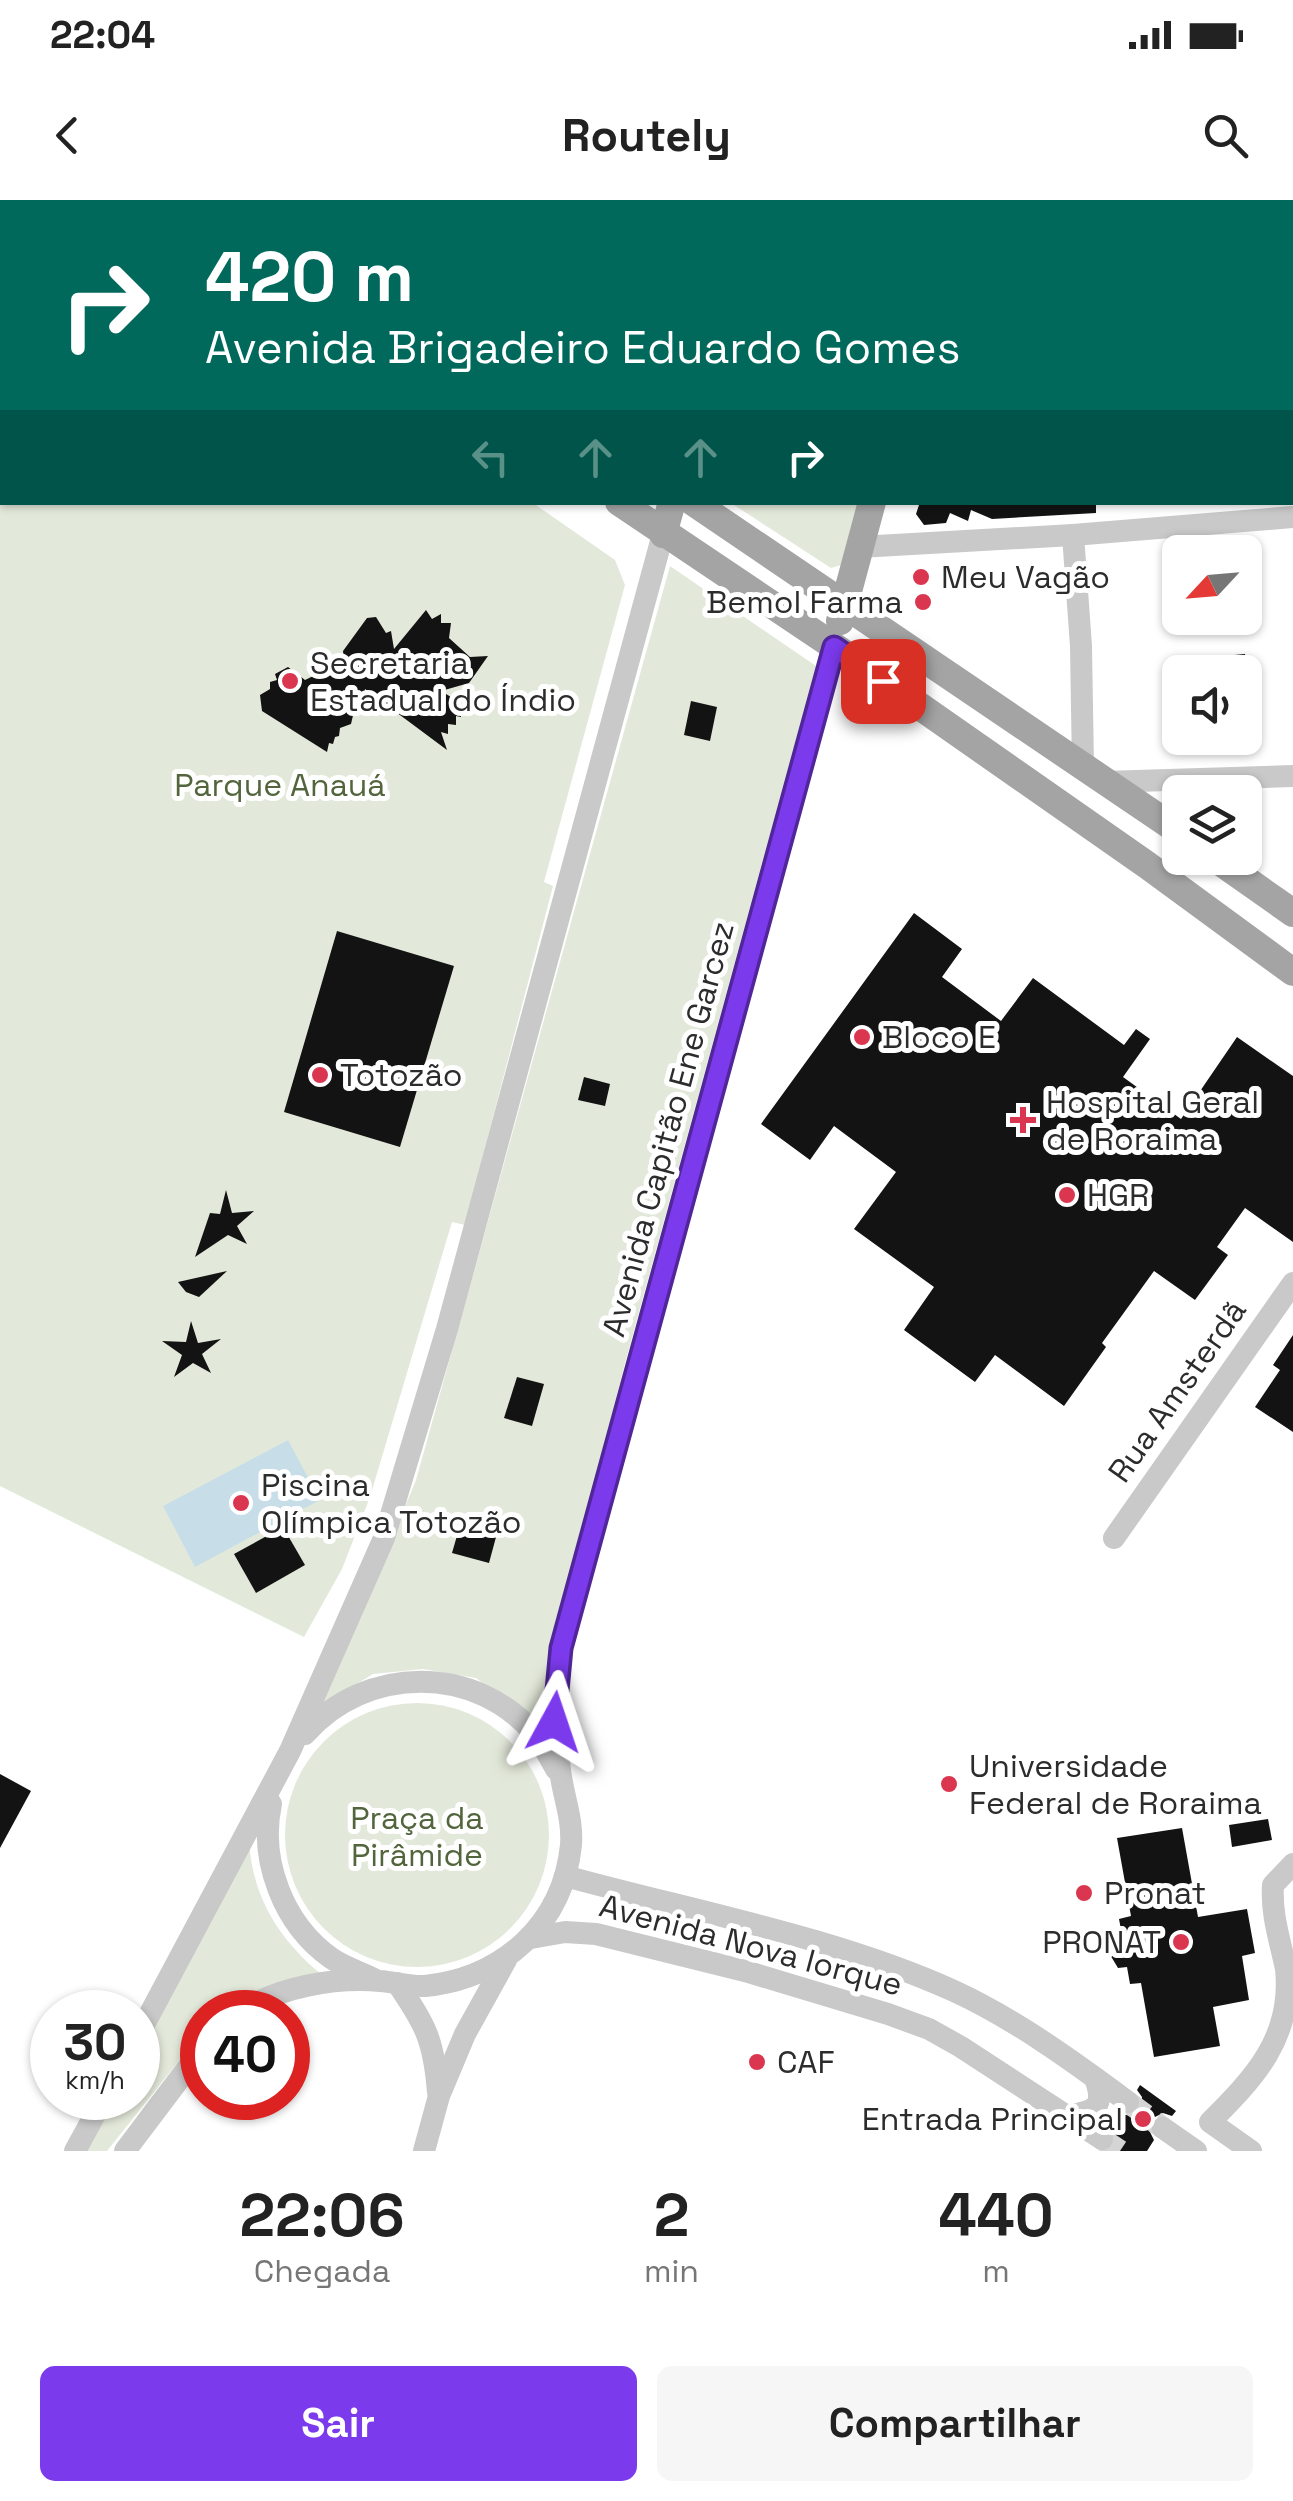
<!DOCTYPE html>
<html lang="pt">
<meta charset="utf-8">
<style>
:root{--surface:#fff;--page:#f6f6f6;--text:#222;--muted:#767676;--accent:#7c3aed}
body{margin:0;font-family:"Space Grotesk",sans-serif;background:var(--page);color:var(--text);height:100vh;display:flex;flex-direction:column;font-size:38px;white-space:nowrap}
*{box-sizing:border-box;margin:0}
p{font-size:32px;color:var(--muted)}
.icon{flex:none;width:55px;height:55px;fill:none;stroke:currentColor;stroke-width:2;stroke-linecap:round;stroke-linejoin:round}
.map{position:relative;height:1951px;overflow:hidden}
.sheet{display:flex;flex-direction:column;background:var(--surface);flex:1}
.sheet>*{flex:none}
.banner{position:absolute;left:0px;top:0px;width:1295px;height:305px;box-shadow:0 2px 8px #0004;background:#00695c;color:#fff;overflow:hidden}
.needle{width:65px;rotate:244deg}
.tools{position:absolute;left:1162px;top:335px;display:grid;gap:20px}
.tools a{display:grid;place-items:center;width:100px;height:100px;border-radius:15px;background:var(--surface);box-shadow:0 2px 8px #0004;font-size:50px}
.speed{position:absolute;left:30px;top:1790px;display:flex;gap:20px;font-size:50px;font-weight:700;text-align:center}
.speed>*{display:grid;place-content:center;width:130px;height:130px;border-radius:50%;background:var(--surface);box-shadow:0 2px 8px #0004;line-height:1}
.speed small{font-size:25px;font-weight:400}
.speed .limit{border:15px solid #d22;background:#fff;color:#111}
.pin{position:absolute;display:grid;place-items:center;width:85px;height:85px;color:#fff;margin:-42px;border-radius:20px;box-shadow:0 5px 15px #0006}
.me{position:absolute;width:110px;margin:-55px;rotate:5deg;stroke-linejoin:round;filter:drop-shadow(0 0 8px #0008)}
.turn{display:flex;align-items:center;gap:35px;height:210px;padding:0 40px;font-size:45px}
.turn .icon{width:130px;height:130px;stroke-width:2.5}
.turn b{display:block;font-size:70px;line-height:85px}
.lanes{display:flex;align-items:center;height:95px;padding:0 40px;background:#0003;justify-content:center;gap:50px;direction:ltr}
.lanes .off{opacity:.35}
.eta{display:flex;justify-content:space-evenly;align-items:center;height:170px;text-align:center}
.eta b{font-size:60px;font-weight:700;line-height:70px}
.button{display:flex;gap:20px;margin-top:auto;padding:20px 40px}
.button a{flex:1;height:115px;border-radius:15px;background:var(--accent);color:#fff;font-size:40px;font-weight:700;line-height:115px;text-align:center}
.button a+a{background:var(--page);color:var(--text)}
.status{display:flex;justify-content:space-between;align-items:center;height:70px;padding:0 50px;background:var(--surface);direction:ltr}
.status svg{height:28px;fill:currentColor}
header{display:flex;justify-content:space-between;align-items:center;height:130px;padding:0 40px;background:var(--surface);font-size:45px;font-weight:700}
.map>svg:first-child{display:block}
.green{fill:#e3e9da}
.water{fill:#c7dee9}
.building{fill:#131313}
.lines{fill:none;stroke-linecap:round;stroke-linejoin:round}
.minor-tunnel{stroke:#d5d5d5;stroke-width:22;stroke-dasharray:22 11;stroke-linecap:butt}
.minor{stroke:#c9c9c9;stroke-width:22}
.major{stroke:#a4a4a4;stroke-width:28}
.route-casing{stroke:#51269a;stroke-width:25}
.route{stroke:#7c3aed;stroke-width:18}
.poi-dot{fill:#db364f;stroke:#fff;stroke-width:4}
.labels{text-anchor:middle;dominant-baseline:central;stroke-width:10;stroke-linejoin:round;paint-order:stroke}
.poi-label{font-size:32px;fill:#2c2c2c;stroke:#fff;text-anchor:start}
.park-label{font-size:32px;fill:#52653c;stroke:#fff}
.street-label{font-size:32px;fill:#2c2c2c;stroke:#fff}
</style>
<div class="status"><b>22:04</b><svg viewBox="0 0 49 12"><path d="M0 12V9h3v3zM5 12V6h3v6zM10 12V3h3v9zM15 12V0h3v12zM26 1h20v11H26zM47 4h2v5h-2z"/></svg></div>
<header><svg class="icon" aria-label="back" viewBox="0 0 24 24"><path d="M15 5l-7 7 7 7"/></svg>Routely<svg class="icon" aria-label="search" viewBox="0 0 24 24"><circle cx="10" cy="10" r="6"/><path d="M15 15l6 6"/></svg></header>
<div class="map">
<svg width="1293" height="1951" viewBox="0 0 1293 1951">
<rect width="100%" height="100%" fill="#fff"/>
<g class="green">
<path d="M0,0L107,2H2V302L533,303L615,360L625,385L544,682L553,686L465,1025L452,1022L370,1297L342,1369L304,1437L0,1286Z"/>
<path d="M731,303H862L845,364L831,368Z"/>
<path d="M670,366L816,466L624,1167L551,1455L541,1528L476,1478L423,1469L373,1474L315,1510L370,1391L416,1280Z"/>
<circle cx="417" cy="1635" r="132"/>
<path d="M249,1642C253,1698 279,1739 321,1774L273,1784L224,1812H202V1832L107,1951H81L110,1898H138V1847Z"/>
</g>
<path class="water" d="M288,1240L320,1300L195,1367L163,1306Z"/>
<g class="building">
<path d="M920,302H1096V313L992,319L971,310L968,321L950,313L946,323L924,325L916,314Z"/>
<path d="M426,410L432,419L441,414V423H451L449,438L470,457L488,456L469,483L441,491L461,503V517L456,516V525L448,524V534L441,532L447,550L365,489L364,500L358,499L359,507H355L351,524L340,528L339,536L335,537L333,544L329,543L327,552L262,511L260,495L270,489V482L277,480L275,474L288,467L305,480L344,461L343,451L367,418L376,417L386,433L391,431L394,449Z"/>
<path d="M1245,454L1247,472H1204L1202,458Z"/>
<path d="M691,501L717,507L710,541L684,535Z"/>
<path d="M914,713L962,749L942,777L1001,821L1033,778L1124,845L1136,829L1150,839L1123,877L1181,919L1237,837L1293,876V1042L1245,1008L1217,1047L1228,1055L1195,1100L1154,1071L1102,1143L1106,1147L1064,1206L995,1155L975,1182L904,1130L934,1087L854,1029L896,972L834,926L810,960L761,924Z"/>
<path d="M337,731L454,766L400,947L284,912Z"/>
<path d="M584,877L610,884L605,906L578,900Z"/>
<path d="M226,990L232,1013L254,1011L237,1026L247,1044L228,1035L195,1057L210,1013L220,1014Z"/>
<path d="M227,1071L199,1097L186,1092L178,1082Z"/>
<path d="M191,1121L198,1143L221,1139L202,1154L211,1173L193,1163L174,1177L182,1155L162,1141L186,1142Z"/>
<path d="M1293,1135V1232L1255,1207L1280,1170L1273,1165Z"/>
<path d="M517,1177L544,1184L532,1226L504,1218Z"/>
<path d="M463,1315L499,1326L489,1363L452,1353Z"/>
<path d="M283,1327L305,1365L256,1393L234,1354Z"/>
<path d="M0,1574L31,1591L0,1648Z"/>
<path d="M1268,1619L1272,1640L1232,1647L1229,1625Z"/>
<path d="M1182,1628L1198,1717L1247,1709L1255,1753L1242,1756L1249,1800L1213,1807L1220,1846L1154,1857L1141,1783L1130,1784L1127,1767L1118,1768L1109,1753L1112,1737L1122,1735L1119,1719L1131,1716L1117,1638Z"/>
<path d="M1140,1885L1176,1911L1172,1916L1163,1913L1151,1919L1148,1928L1154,1940L1147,1951H1110L1117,1939L1110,1927L1119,1914L1133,1916L1141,1910L1142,1897L1137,1890Z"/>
</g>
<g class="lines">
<g class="minor-tunnel">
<path d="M1128,1902L1163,1928"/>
<path d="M1102,1939L1120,1951"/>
</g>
<g class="minor">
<path d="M1292,34H1293"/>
<path d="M1073,335L1081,446L1083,568"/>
<path d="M859,347L1073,335L1293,317"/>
<path d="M1104,582L1293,576"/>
<path d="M1114,1338L1293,1083"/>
<path d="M305,1534C365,1465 477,1463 536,1536C544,1546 550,1559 556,1569"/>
<path d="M271,1604C259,1660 283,1724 331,1758C344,1767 360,1772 374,1779"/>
<path d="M565,1676C692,1711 835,1737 954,1791C1015,1819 1074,1862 1128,1902"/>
<path d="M531,1738L565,1732L596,1734L745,1771L888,1814L929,1829L961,1847L1102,1939"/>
<path d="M397,1783C426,1825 434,1841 438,1892"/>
<path d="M241,1812C277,1787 336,1777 380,1781C395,1782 411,1787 425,1786C503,1778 563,1724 571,1645C573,1618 563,1596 560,1570C555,1528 557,1490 561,1448L835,447"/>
<path d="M138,1836L290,1551L384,1338L447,1129L663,334"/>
<path d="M1069,1916C1097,1910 1105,1907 1095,1878"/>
<path d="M1163,1928L1196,1951"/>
<path d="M75,1951L104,1898"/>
<path d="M125,1951L202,1849"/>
<path d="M424,1951L439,1896L465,1834L506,1760"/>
<path d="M1251,1951L1210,1922C1254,1878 1293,1838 1286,1769C1280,1740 1271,1715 1273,1685L1293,1664"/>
</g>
<g class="major">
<path d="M191,0L194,2"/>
<path d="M262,0L266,2"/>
<path d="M754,2L755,0"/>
<path d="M955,2L956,0"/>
<path d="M619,302L835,447L1147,665L1293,772"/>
<path d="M693,302L1180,632"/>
<path d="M663,334L672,302"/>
<path d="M840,421L872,302"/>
<path d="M1215,658L1293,713"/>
</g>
</g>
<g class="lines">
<g class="route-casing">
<path id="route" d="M554,1522L561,1448L834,447L883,481"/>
</g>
<use href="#route" class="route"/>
</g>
<g class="poi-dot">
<circle cx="921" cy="377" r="10"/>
<circle cx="923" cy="402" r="10"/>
<circle cx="290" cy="481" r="10"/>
<circle cx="862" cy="837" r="10"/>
<circle cx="320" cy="875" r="10"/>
<path d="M1018 905h10v10h10v10h-10v10h-10v-10h-10v-10h10z"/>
<circle cx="1067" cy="995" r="10"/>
<circle cx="241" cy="1303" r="10"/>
<circle cx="949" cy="1584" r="10"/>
<circle cx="1084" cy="1693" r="10"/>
<circle cx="1181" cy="1742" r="10"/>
<circle cx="757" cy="1862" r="10"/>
<circle cx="1143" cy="1919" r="10"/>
</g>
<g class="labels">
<g class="poi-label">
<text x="941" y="377">Meu Vagão</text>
<text x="903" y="402" text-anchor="end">Bemol Farma</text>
<text x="310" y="463">Secretaria<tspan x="310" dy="37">Estadual do Índio</tspan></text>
<text x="882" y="837">Bloco E</text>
<text x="340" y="875">Totozão</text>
<text x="1046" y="902">Hospital Geral<tspan x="1046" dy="37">de Roraima</tspan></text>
<text x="1087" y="995">HGR</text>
<text x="261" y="1285">Piscina<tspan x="261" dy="37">Olímpica Totozão</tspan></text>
<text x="969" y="1566">Universidade<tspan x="969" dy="37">Federal de Roraima</tspan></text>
<text x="1104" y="1693">Pronat</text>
<text x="1161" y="1742" text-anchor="end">PRONAT</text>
<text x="777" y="1862">CAF</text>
<text x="1123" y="1919" text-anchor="end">Entrada Principal</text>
</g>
<g class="park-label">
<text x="280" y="585">Parque Anauá</text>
<text x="417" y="1618">Praça da<tspan x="417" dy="37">Pirâmide</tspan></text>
</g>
<g class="street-label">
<text transform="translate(668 929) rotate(-75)">Avenida Capitão Ene Garcez</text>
<text transform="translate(1177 1191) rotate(-55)">Rua Amsterdã</text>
<text transform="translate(751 1745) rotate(15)">Avenida Nova Iorque</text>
</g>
</g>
</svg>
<div class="tools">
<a><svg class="needle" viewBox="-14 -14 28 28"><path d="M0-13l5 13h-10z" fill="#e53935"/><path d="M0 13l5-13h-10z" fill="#767676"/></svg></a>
<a><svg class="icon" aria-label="sound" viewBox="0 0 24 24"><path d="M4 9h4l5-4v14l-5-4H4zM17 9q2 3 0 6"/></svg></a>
<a><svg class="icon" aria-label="layers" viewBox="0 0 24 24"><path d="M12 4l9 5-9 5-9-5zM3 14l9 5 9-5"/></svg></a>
</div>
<div class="speed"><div>30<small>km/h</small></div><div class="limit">40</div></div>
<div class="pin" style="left:883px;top:481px;background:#d93025"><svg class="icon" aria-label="arrive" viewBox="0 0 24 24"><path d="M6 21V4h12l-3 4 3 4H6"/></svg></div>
<svg class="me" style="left:554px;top:1522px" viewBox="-20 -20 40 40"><path d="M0-17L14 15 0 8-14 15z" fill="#7c3aed" stroke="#fff" stroke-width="4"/></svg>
<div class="banner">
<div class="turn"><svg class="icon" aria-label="right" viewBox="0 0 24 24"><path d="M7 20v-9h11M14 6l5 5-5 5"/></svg><div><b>420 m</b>Avenida Brigadeiro Eduardo Gomes</div></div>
<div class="lanes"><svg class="icon off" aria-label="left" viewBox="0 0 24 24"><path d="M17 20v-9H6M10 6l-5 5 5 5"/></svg><svg class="icon off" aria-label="ahead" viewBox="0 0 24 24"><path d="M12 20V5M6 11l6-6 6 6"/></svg><svg class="icon off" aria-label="ahead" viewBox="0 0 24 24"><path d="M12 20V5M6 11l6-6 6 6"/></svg><svg class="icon" aria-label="right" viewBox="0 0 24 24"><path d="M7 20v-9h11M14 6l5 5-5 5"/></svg></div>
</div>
</div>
<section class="sheet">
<div class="eta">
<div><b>22:06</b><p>Chegada</p></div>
<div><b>2</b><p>min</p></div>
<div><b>440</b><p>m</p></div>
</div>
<div class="button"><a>Sair</a><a>Compartilhar</a></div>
</section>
